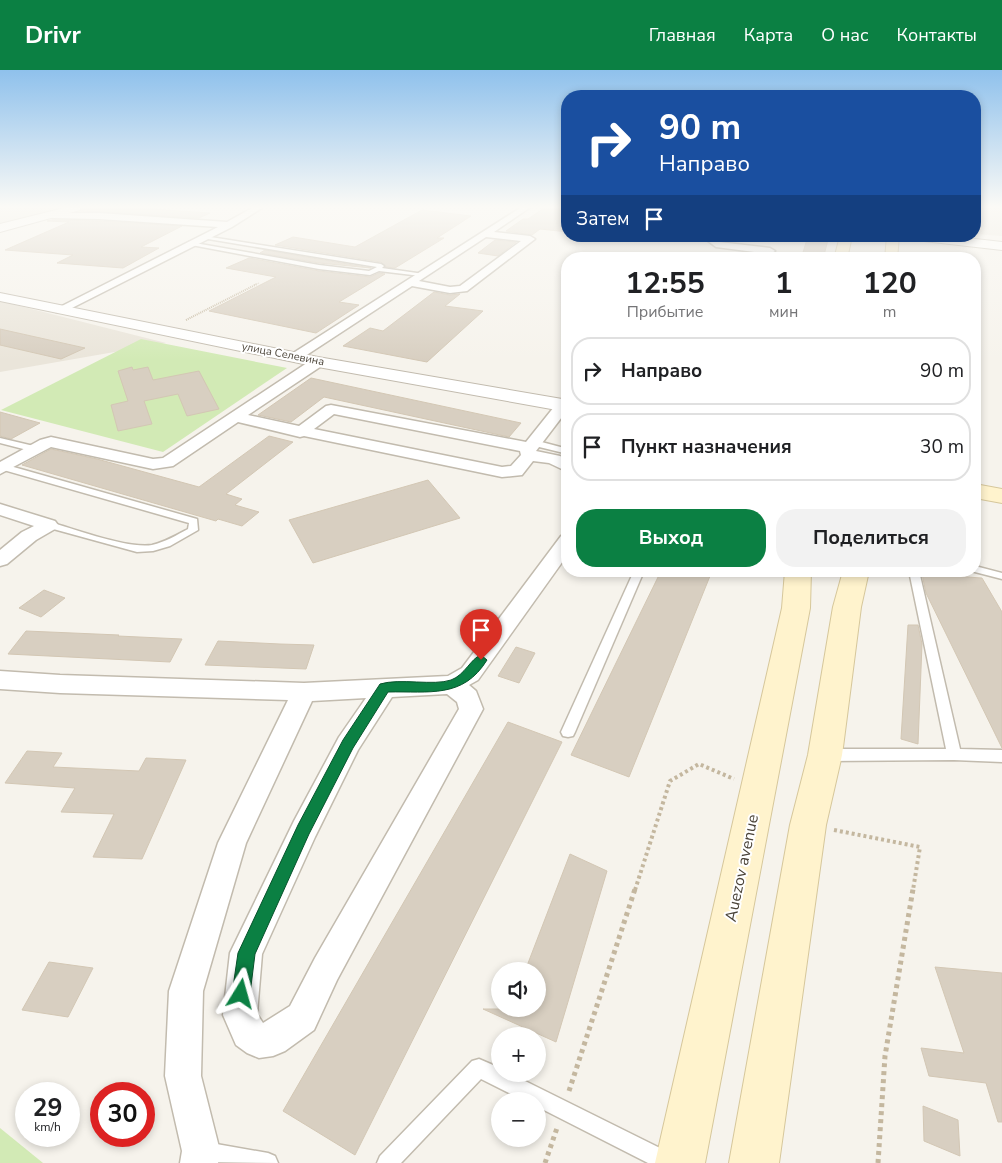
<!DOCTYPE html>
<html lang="ru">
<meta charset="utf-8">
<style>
:root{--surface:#fff;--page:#f2f2f2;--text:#202124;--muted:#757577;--line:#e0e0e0;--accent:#0b8043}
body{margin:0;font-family:"Nunito Sans",sans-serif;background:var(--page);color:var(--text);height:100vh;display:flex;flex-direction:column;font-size:19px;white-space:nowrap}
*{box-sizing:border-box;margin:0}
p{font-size:16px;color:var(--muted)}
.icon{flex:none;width:28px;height:28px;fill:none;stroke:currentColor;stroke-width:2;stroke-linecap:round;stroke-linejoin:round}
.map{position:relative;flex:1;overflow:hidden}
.drawer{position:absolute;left:561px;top:182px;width:420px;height:325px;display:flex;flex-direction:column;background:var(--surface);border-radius:20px;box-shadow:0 2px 8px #0003}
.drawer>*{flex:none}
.top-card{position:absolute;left:561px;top:20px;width:420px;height:152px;border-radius:20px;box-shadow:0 2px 8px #0003;background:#1a4fa0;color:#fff;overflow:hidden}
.buttons{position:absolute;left:491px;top:892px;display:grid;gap:10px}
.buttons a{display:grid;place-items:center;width:55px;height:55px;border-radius:50%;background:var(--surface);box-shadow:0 2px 8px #0003;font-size:25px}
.speed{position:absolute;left:15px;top:1012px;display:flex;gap:10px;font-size:25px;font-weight:700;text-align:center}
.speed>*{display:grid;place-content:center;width:65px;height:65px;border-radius:50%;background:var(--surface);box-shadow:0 2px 8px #0003;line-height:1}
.speed small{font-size:12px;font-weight:400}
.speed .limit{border:8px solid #d22;background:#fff;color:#111}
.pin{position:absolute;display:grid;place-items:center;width:42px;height:42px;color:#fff;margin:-51px -21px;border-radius:50% 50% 50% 0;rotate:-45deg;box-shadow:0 0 5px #0007}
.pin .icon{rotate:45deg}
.me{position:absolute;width:55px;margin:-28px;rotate:8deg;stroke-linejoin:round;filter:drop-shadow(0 0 4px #0008)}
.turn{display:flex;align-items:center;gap:18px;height:105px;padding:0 15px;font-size:22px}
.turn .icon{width:65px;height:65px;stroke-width:2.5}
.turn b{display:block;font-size:35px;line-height:42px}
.then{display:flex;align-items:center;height:48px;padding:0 15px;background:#0003;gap:10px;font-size:19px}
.eta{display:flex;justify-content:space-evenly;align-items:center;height:85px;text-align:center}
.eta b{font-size:30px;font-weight:700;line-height:35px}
.action{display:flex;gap:10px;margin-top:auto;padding:10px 15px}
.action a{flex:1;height:58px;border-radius:20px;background:var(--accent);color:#fff;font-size:20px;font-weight:700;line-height:58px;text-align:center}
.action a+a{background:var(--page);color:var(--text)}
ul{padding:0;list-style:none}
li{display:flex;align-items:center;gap:15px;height:68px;margin:0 10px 8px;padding:0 5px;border:2px solid var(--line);border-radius:20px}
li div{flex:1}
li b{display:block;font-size:19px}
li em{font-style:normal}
header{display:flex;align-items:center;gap:30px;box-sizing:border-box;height:70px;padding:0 25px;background:var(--accent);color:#fff}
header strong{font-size:24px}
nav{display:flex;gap:28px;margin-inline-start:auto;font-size:18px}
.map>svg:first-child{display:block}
.residential{fill:#eae5da}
.green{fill:#d2eab5}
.building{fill:#d8cfc1;stroke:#d3c7b4}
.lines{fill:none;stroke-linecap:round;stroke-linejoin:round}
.service-casing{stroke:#c2bbae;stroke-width:3}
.minor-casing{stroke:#c2bbae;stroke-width:3}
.tertiary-casing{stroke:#c2bbae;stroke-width:2}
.secondary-casing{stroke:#d6c79b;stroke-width:2}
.path-far3{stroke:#c4b79f;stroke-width:1;stroke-dasharray:1 1;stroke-linecap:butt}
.path-far2{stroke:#c4b79f;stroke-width:2;stroke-dasharray:1 1;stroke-linecap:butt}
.path-far1{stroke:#c4b79f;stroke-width:4;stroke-dasharray:3 3;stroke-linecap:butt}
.path{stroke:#c4b79f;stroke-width:5;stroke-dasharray:4 4;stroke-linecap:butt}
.service{fill:#fff;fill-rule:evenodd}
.minor{fill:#fff;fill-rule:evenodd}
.tertiary{fill:#fff;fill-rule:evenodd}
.secondary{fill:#fff3cd;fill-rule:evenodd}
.route{fill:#0b8043;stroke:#07532c}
.labels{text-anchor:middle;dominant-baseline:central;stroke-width:4;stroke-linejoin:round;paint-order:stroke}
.far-street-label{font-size:11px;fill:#4b4439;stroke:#fff}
.near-street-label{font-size:16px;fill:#4b4439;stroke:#fff}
</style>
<header>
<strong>Drivr</strong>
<nav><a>Главная</a><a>Карта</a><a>О нас</a><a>Контакты</a></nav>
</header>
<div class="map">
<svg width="1002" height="1093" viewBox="0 0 1002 1093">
<rect width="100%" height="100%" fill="#f6f3ec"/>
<g class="residential">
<path d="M0,138H78L31,147L0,159Z"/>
<path d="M975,138H1002V166L975,164Z"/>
<path d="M0,231L166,273L0,302Z"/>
</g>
<g class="green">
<path d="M141,269L287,298L163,382L1,340Z"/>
<path d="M0,1058L43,1093H0Z"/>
</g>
<g class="building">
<path d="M83,138H138L210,143L199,148L81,141Z"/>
<path d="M544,138H568V162L540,159L532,165L506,161L523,149H528Z"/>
<path d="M422,140L471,146L437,168H444L395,198L386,197L381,192L275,175L293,167L355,177Z"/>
<path d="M52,150L99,151L182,156L141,177L159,178L123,198L57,193L73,185L5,180L69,152L47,151Z"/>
<path d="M808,166H829L823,189H801Z"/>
<path d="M495,170L516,172L498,186L478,183Z"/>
<path d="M265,180L371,198L319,193L260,183Z"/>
<path d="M249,188L319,201L370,207L379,203L385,204L339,232L359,235L316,263L209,241L276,207L226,198Z"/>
<path d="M434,222L450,225L460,224L445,236L483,241L427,292L343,276L370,258L383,261Z"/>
<path d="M0,259L85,278L61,289L0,275Z"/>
<path d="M132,297L133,300L148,297L153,310L199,301L219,339L187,346L178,324L144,331L152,354L118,361L111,335L128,331L118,301Z"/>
<path d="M311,308L521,353L509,367L324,327L291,352L258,345Z"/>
<path d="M0,342L40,353L11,369L0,366Z"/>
<path d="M269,366L293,372L226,424L242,429L235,435L259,442L242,456L218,449L216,451L22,395L51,379L97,389L199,417Z"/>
<path d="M428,410L460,448L313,493L289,450Z"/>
<path d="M661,501H712L629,707L571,685Z"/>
<path d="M922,504L982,508L1002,542V678L926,523Z"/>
<path d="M44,520L65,528L41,547L19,538Z"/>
<path d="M908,555H918L922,574L918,674L901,669Z"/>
<path d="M26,561L119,565L118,566L182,569L170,592L8,584Z"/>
<path d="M218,571L280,574L314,575L306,599L205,595Z"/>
<path d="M516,577L535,583L519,613L498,606Z"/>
<path d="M508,652L562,672L355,1085L283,1041Z"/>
<path d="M27,681L62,683L53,697L139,701L146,688L186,690L142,789L93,787L114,744L61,742L75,718L5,713Z"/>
<path d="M570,784L607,801L556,972L483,939H538V901H525Z"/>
<path d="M49,892L93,898L68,947L22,940Z"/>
<path d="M935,897L1002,903V1052H998L986,1013L929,1006L921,978L964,983Z"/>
<path d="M923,1036L958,1050L960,1086L924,1071Z"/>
</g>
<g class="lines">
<g class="service-casing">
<g id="service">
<path d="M204,166L381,194L384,196L382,198L424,204L421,206L379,201L370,205L319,199L186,174L189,172L319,195L369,201L377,197L202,168Z"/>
<path d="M0,368L38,377L39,379L35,382L0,373Z"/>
<path d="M534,370L568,379V384L531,375V371Z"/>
<path d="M3,394L197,449L198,460L170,476L153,481L137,482L46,457L44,455L49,452C75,459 128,479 152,475C165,472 177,465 188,459L189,453L0,399V395Z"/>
<path d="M975,496L1002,503V509L971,501H975Z"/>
<path d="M634,501H644L575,662L573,666L568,667L563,666L561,662Z"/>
<path d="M909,501H919L960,679L1002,680V692L954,690L826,691L821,689L819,685L821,681L826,679H946Z"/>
<path d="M479,989L500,998V1004H511L676,1086L679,1093H648L538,1037V1031H525L481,1009L401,1093H377L380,1086L472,991Z"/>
<path d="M205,1072L268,1083L275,1086L278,1093L205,1092L198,1089L195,1082L198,1075Z"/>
</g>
</g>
<g class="minor-casing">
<g id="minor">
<path d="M252,138H262L232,157L64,242H56L54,240L218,157L99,149L53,148L50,147V143H99L227,152Z"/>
<path d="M520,138H529L494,162L530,166L535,169L467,221L450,223L412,216L299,290L294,291L287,287ZM486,167L521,171L460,216L450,217L419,211Z"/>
<path d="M709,166H719V172L770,178L775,181L770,184L716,177L708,171Z"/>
<path d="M318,288L325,292L323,295L248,345L299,356L326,336L331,335L526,372L558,332H568V339L536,381L560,386L568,390V402L549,393L533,391L522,405L502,407L304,366L300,367L238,352L173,396L153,399L51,377L0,404V392L40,370L51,367L153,389L163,388L313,289ZM334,344L520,381L521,385L511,396L502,397L314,359Z"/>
<path d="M0,434L55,451L58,455L55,459L36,470L7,494L0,496V480L22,462L34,456L0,445Z"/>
<path d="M568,464V484L478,610L469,615L476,621L483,639L337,910L314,960L285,981L273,986L259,988L247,983L236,975L223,945L230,883L294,751L339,667L366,628L312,631L246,773L203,921L201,1006L220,1081L218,1093H180L182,1081L165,1006L169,921L218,773L288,630L60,623L0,619V601L60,605L304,613L448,606L462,598L561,466ZM447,624L457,632L459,639L315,888L290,936L263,953L257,944L262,884L315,767L358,680L392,627Z"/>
</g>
</g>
<g class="tertiary-casing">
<g id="tertiary">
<path d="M64,138H81L80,140L0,162V154Z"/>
<path d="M909,166H949L1002,172V180L915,170Z"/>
<path d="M0,223L318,287L568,330V342L318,297L0,231Z"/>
</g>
</g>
<g class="secondary-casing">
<g id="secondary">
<path d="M840,166H852L847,189H834Z"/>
<path d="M887,166H899L897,189H885Z"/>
<path d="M975,414L1002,419V433L975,428Z"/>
<path d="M785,501H811L810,538L705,1093H655L782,538Z"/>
<path d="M843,501H869L861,537L842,685L826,755L779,1093H729L790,755L808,685L833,537Z"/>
</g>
</g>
<path class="path-far3" d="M254,215L259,213"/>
<path class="path-far2" d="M186,250L257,214"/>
<g class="path-far1">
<path d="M834,760L920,777L913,820"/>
<path d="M635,820L670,711L699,694L734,709"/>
</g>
<g class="path">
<path d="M569,1021L635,819"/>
<path d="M545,1093L557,1058"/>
<path d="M878,1093L885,986L913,819"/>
</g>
<use href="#service" class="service"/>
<use href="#minor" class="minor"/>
<use href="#tertiary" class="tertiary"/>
<use href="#secondary" class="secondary"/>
</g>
<linearGradient id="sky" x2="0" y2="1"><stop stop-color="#8fc1ec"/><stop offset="0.47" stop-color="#fbfaf6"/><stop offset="1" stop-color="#fbfaf6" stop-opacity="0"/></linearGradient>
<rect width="1002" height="291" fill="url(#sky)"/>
<path class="route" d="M481,585L487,590C463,629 429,621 388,622L353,678L309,764L255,884L250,924L247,931L241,933L234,931L232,924L238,883L298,755L343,670L380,614C400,608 434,616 451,610C465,605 471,588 481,585Z"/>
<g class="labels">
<g class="far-street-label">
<text transform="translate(283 284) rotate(11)">улица Селевина</text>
</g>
<g class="near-street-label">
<text transform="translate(742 798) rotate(-78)">Auezov avenue</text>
</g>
</g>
</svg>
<div class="buttons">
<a><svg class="icon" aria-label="sound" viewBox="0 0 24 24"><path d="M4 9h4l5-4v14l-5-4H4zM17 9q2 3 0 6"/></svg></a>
<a>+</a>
<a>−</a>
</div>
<div class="speed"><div>29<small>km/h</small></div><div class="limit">30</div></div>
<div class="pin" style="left:481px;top:590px;background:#d93025"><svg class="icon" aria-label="arrive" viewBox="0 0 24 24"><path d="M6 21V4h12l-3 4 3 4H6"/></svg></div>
<svg class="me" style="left:241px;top:924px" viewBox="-20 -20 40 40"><path d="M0-17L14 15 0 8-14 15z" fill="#0b8043" stroke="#fff" stroke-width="4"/></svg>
<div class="top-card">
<div class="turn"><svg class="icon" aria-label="right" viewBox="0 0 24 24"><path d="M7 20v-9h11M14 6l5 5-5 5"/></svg><div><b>90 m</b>Направо</div></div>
<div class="then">Затем<svg class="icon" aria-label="arrive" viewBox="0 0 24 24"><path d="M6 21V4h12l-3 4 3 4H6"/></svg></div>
</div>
<section class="drawer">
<div class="eta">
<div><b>12:55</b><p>Прибытие</p></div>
<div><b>1</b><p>мин</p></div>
<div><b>120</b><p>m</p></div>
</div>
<ul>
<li><svg class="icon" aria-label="right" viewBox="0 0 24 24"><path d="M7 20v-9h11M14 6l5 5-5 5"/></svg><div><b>Направо</b></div><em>90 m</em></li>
<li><svg class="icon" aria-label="arrive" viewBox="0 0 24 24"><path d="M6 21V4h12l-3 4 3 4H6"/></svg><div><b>Пункт назначения</b></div><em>30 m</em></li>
</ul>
<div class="action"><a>Выход</a><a>Поделиться</a></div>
</section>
</div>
